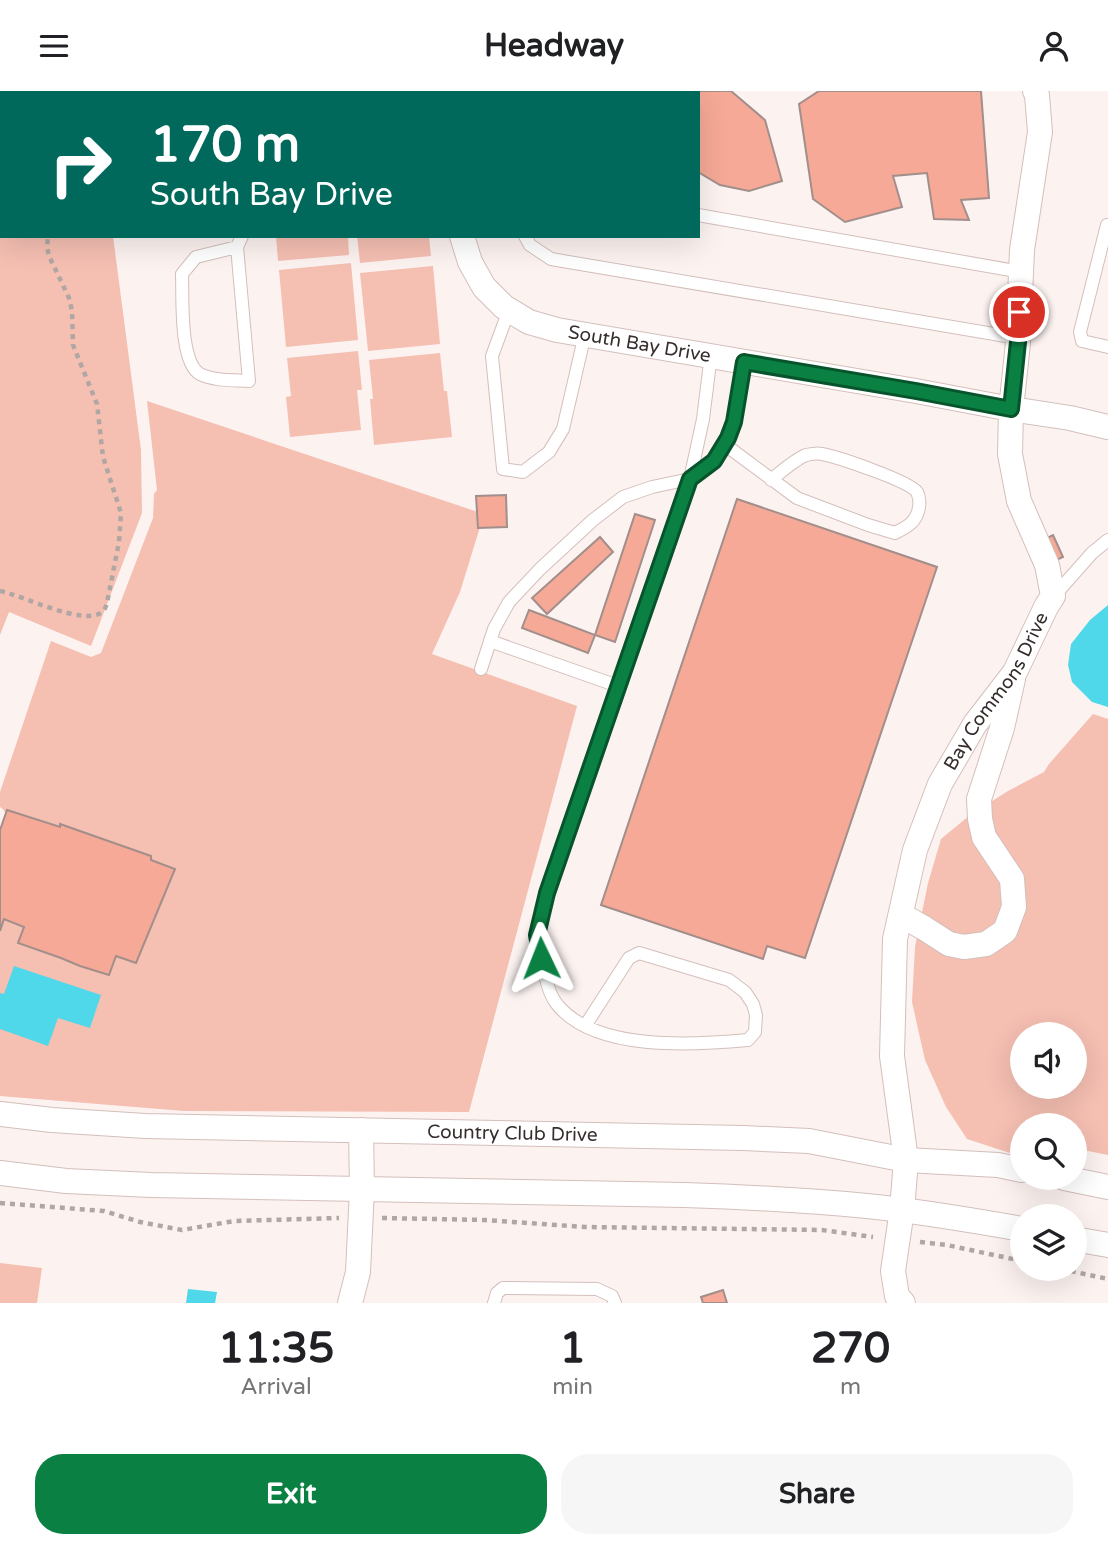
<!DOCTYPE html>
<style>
:root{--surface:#fff;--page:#f6f6f6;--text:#202124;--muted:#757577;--accent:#0b8043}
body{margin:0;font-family:"Varela Round",sans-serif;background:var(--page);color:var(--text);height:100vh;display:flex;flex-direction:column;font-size:26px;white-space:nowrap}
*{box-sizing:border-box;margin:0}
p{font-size:23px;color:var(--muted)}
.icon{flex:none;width:38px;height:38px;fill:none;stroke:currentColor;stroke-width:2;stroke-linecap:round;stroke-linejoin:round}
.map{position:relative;height:1212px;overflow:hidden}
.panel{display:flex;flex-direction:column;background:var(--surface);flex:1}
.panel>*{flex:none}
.guide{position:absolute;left:0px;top:0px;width:700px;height:147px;box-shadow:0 7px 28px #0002;background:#00695c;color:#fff;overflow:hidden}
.tools{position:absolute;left:1010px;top:931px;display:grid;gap:14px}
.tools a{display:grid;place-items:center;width:77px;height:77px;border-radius:50%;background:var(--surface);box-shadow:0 7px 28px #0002;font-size:35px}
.pin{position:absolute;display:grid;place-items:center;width:60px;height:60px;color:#fff;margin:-30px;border:4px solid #fff;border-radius:50%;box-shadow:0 2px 7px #0007}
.me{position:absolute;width:77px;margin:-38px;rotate:358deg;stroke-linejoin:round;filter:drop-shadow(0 0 5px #0008)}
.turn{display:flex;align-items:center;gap:24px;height:147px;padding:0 35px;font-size:32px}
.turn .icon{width:91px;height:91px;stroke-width:2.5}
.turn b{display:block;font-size:49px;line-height:60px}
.eta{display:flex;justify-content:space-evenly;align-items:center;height:119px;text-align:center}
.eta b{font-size:42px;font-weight:800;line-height:49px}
.cta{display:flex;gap:14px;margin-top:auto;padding:14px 35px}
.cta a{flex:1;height:80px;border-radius:28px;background:var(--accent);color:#fff;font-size:28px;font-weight:800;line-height:80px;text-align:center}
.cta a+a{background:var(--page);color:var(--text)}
header{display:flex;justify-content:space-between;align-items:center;height:91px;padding:0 35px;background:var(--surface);font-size:32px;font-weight:800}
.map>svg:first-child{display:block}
.green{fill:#f5bfb2;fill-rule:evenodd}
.water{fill:#4ed8ea}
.building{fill:#f5a996;stroke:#a28e8a;stroke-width:2}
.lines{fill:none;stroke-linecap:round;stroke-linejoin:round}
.lane-casing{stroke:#d4bfba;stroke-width:14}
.street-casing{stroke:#d4bfba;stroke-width:26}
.path{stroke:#b0a7a5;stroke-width:4.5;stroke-dasharray:5 5;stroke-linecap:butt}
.lane{stroke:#fff;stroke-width:12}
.street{stroke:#fff;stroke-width:24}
.route-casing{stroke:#07532c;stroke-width:18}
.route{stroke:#0b8043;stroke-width:12}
.labels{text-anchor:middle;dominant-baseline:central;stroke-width:6;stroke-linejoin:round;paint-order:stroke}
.street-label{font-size:19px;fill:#362e2c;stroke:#fff}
</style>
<header><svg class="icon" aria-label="menu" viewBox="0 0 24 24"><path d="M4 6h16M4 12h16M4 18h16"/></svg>Headway<svg class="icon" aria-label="person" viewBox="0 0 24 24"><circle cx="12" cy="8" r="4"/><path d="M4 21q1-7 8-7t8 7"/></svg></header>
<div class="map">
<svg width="1108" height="1212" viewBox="0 0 1108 1212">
<rect width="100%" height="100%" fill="#fcf3f1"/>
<g class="green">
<path d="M0,0H94V2H2V145H113L141,359L142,422L91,555L9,521L0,544Z"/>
<path d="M276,145H348L349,164L278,170Z"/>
<path d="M357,145H429L431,165L360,172Z"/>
<path d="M351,172L358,249L286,256L279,179Z"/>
<path d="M433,175L440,253L368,260L360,182Z"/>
<path d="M358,260L362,299H357L361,339L290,346L286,306L291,305L287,267Z"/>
<path d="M440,262L444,300H447L452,346L374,354L370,308H373L369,269Z"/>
<path d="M147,310L484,423L460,501L432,563L577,615L469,1021L184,1020L0,1005V744C3,734 11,723 0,716V701L51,550L91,566L101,562L153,427L154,403L157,399Z"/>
<path d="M1093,623L1108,628V1064L1078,1058L1075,1059L1074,1034H1022V1064H1016L967,1048L946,1016L925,969L912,911L915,856L928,792L941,748L970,724L1008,700L1044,681L1049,673ZM1022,943H1074V996H1022Z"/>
<path d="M0,1172L42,1177L37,1212H0Z"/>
</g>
<g class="water">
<path d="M1108,514V616L1092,611L1072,591L1068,574L1071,553L1090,529Z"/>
<path d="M14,875L101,904L90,937L58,927L48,955L0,938V902L4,903Z"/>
<path d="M188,1198L217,1201L215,1212H186Z"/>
</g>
<g class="building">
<rect x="143" y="0" width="121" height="2"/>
<path d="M653,0H731L765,29L782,90L749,100L720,94L698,81V2H653Z"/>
<path d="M819,0H981L989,107L961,109L969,129L934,128L927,82L893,85L902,116L845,131L813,108L799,13Z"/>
<path d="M506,404L507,436L478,437L476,405Z"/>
<path d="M737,408L937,476L805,867L767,855L763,868L601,814Z"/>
<path d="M635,423L655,429L615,551L595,544Z"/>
<path d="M1053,444L1063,466L1052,471L1043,449Z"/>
<path d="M600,446L613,461L547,523L532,507Z"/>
<path d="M529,519L595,544L588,562L522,537Z"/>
<path d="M7,719L60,736V733L151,765V769L175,778L136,872L116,865L109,884L80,875L61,867L18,852L24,836L4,828L0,840V739Z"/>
<path d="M723,1199L727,1212H703L701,1206Z"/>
</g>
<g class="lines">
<g class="lane-casing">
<g id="lane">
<path d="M305,0V2"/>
<path d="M373,0L374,2"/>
<path d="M511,0L512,2"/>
<path d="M698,124L1021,181"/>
<path d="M1107,134L1080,241L1082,250L1108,256"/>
<path d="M525,145L530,154L551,168L1018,247"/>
<path d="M237,156L196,166L182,183C183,205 179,271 200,283C214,290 233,289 249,290L237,156L242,145"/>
<path d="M509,219L492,265L503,378L523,381L549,361L563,338L585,243"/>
<path d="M724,353L797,407L868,434L895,442C907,436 917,431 919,416C920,412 919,405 917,401C909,390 838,366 822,363C818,362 811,363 806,364C794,369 781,381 771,389"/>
<path d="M1054,505L1092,462L1108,449"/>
<path d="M490,550L618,595L542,820C537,846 538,857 545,883C547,893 550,904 556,912C593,961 694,954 748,949L755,941L756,924L753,913L745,901L729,889L639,862L629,867L585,935"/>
<path d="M481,578L494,538L509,511L540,478L593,429L623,406L652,396L690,388L703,328L711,264"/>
<path d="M618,595L690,388L714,370L728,347L734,331L744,271"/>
<path d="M494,1212L497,1202L503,1197L597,1198L612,1205L615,1212"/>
</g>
</g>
<g class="street-casing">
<g id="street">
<path d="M448,0V2"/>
<path id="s1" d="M462,145L470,171L484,196L504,216L529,231L557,239L916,300L1011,318L1070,327L1108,336"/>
<path d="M901,824L924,837L949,853L964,856L986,853L1005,840L1014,816L1012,788L984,746L980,728L979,708L1002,637L1013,588"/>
<path id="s2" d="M0,1023L52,1029L145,1035L743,1047L809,1050L906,1069L998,1074L1022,1079"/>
<path d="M0,1082L66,1090L151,1094L684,1104C745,1106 806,1109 867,1115C919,1120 971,1129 1022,1138"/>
<path d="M1064,1087L1108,1096"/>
<path d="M1074,1148L1108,1154"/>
<path d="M350,1212L358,1181L362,1098L361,1039"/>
<path id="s3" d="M903,1212L897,1205L893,1180L902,1119L906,1069L892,965L895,848L915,759L940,693L975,633L1015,581L1046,516L1053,505L1047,474L1019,410L1010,363L1011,318L1018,252L1022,159L1040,41L1037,4L1035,0"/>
</g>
</g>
<g class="path">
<path d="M30,0V2"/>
<path d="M0,500C22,504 84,536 102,521C105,519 106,515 107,512L119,451L121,422L103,366L97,313L73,254L72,220L69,207L49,165L47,156L48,145"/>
<path d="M0,1112L104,1120L140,1131L182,1139L234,1130L339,1127"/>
<path d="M382,1127L485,1129L585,1136L822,1139L873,1146"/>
<path d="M920,1151L947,1154L1022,1170"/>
<path d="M1061,1178L1108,1188"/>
</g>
<use href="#lane" class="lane"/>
<use href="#street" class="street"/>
</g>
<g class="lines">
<g class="route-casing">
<path id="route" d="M541,867L537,844L547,802L690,388L714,370L728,347L734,331L744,271L916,300L1011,318L1018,251L1019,221"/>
</g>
<use href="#route" class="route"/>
</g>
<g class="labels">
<g class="street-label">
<text stroke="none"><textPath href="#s1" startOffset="226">South Bay Drive</textPath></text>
<text stroke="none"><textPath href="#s3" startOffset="639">Bay Commons Drive</textPath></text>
<text stroke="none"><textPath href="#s2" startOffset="513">Country Club Drive</textPath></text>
</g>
</g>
</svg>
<div class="tools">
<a><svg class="icon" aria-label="sound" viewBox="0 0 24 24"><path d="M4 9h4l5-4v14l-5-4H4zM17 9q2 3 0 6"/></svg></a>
<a><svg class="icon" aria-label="search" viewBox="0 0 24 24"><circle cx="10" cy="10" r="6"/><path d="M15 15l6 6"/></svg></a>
<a><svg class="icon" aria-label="layers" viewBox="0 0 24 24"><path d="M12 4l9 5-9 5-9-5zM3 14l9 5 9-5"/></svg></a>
</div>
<div class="pin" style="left:1019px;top:221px;background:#d93025"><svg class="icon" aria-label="arrive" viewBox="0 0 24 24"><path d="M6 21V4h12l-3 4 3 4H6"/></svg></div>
<svg class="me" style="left:541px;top:867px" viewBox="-20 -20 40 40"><path d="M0-17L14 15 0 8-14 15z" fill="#0b8043" stroke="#fff" stroke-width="4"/></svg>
<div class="guide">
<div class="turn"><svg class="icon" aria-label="right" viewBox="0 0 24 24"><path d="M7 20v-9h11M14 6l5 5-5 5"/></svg><div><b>170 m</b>South Bay Drive</div></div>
</div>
</div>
<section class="panel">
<div class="eta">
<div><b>11:35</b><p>Arrival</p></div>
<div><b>1</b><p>min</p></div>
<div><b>270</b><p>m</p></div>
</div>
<div class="cta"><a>Exit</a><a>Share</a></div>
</section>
